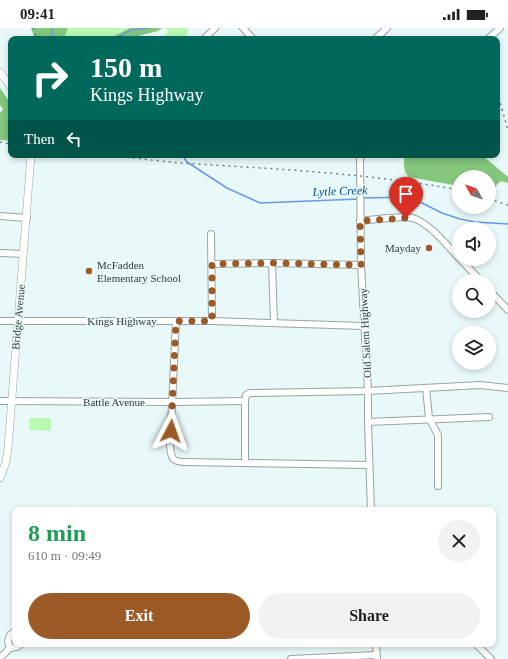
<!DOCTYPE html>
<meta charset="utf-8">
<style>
:root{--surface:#fff;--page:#f2f2f2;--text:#202124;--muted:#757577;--accent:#9c5a27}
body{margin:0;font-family:Georgia,serif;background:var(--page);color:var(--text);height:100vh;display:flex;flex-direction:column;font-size:15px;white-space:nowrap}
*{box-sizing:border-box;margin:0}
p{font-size:13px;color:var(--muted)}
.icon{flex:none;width:22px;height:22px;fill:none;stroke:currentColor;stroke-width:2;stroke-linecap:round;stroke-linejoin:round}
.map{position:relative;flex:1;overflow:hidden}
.side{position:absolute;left:12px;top:479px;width:484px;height:140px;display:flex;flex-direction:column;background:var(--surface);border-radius:8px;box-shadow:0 2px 6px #0003}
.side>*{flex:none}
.hud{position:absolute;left:8px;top:8px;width:492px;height:122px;border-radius:8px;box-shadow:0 2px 6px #0003;background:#00695c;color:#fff;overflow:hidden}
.needle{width:26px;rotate:310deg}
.fabs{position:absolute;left:452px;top:142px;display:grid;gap:8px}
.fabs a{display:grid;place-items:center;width:44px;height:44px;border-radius:50%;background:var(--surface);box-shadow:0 2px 6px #0003;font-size:20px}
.pin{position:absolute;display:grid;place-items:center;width:34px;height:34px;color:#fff;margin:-41px -17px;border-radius:50% 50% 50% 0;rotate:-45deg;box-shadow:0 0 4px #0007}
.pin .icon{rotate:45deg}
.me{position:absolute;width:44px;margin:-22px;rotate:4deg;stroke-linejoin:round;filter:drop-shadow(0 0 3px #0008)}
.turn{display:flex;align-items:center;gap:14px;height:84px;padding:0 16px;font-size:18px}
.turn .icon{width:52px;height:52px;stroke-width:2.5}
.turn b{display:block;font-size:28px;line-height:34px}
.then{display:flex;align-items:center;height:38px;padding:0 16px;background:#0003;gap:8px;font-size:15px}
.round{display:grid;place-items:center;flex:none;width:42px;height:42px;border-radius:21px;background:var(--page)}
.overview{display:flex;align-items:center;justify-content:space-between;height:68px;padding:0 16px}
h1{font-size:24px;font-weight:600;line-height:30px;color:#1e9e55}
.cta{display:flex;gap:8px;margin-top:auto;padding:8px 16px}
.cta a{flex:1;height:46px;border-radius:24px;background:var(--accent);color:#fff;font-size:16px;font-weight:600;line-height:46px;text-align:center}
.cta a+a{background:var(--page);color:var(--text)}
.status{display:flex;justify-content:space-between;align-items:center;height:28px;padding:0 20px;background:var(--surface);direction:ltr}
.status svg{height:11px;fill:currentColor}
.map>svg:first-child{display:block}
.green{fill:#bbf8b3}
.forest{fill:#84c77c}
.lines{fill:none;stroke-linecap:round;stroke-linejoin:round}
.stream{stroke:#669ae5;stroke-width:1.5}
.minor-casing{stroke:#95a4a4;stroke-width:8}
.tertiary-casing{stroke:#95a4a4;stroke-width:8}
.minor{stroke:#fff;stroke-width:6}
.tertiary{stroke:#fff;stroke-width:7}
.rail{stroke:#737d7d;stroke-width:1.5;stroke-dasharray:2 4;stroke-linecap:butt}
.route{stroke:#9c5a27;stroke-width:7;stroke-dasharray:0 12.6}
.poi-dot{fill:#9c5a27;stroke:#e9f9fa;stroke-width:1.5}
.labels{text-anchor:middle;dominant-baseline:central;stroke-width:3;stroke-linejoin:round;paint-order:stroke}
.poi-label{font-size:11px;fill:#353b3b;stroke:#e9f9fa;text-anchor:end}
.street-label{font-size:11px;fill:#353b3b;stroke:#e9f9fa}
.water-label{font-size:12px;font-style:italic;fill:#004ba2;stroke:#e9f9fa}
</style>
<div class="status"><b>09:41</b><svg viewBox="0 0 49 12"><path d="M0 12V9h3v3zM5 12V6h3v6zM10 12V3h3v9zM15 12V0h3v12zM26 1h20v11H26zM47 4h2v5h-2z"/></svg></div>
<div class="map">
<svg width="508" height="631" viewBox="0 0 508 631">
<rect width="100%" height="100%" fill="#e9f9fa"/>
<g class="green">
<path d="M68,0H130L108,11H68L65,8Z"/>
<path d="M166,0H188L186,11H163V9L168,4Z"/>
<path d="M29,390H51V403L29,402Z"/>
</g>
<g class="forest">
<path d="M31,0H68L65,8L68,11H35Z"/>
<path d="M130,0H162L158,3L126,11H108Z"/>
<path d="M0,60L11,76V113L0,112V85L3,81L0,77Z"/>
<path d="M405,127H482L508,149V155L501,153L489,164V149H459V158L409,149C403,143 403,135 405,127Z"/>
</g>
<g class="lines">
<g class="stream">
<path d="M51,0L54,11"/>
<path d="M114,11L131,2L148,0"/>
<path d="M182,127L187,134L210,149L227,160L260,175L359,171"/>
<path d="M363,170L410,169L442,185L460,191L475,194L508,196"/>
</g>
<g class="minor-casing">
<g id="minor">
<path d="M243,0L253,11"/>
<path d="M204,11L215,0"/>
<path d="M375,11L387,0"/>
<path d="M488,11L500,0"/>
<path d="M360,127L361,237L368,363V394L371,482"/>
<path d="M0,188L27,190"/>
<path d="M360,193C373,192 401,187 413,190C429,195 447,217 459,230"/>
<path d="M211,206L212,293"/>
<path d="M0,225L23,226"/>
<path d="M460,231L481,253"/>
<path d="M272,235L274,294"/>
<path d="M212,236L272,235L361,237"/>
<path d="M489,262L508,282"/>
<path d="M0,293H212L364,298"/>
<path d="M176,293L170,418C171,430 172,434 185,434L369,437"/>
<path d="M426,360L429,390L438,407V458"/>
<path d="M0,373L173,374L245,373"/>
<path d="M368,394L489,389"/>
<path d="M245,434V373L246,367L250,365L368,363L480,357L508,360"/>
<path d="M15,603L10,607L8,613L10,620L17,619L21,616"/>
<path d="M376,616L377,631"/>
<path d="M476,616L491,631"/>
<path d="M0,630L10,620"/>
<path d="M291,631L376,627"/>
</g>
</g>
<g class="tertiary-casing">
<g id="tertiary">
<path d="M0,44L11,59"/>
<path d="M0,450L6,434L8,420L31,127"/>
</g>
</g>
<use href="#minor" class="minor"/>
<use href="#tertiary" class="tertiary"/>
<g class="rail">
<path d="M33,0L37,11"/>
<path d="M497,70L501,77L508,103"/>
<path d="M0,114L11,116"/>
<path d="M103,127C130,129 156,133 182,135C274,141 368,145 459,162"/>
<path d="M489,171L508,177"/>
</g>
</g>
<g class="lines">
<path class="route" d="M171,403L176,293H212V236L272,235L361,237L360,193L406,190"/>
</g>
<g class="poi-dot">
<circle cx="429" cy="220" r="4"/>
<circle cx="89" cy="243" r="4"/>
</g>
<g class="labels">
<g class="poi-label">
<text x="421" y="220">Mayday</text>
<text x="97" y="237" text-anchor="start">McFadden<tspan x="97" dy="13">Elementary School</tspan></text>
</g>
<g class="street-label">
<text transform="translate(18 289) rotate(-85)">Bridge Avenue</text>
<text x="122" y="293">Kings Highway</text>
<text transform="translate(365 305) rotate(-93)">Old Salem Highway</text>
<text x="114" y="374">Battle Avenue</text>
</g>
<g class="water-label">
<text transform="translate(340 163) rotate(-2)">Lytle Creek</text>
</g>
</g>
</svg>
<div class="fabs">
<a><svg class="needle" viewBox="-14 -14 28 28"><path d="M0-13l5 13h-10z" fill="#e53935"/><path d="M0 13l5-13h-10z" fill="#757577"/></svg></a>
<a><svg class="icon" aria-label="sound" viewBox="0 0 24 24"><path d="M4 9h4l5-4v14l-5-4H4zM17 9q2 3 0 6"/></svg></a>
<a><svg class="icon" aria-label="search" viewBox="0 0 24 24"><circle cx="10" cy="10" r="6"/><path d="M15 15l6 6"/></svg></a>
<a><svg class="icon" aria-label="layers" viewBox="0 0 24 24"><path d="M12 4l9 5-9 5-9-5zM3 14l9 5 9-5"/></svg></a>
</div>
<div class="pin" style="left:406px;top:190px;background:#d93025"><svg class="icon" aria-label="arrive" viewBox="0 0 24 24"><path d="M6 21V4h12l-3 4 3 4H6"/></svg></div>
<svg class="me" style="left:171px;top:403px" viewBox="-20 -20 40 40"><path d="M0-17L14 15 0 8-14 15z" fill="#9c5a27" stroke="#fff" stroke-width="4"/></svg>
<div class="hud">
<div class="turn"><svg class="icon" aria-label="right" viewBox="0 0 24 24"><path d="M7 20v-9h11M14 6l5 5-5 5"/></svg><div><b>150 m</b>Kings Highway</div></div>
<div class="then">Then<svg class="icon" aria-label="left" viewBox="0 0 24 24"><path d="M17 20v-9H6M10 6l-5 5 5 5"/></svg></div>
</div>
<section class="side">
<div class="overview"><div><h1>8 min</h1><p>610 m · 09:49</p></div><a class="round"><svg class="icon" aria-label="close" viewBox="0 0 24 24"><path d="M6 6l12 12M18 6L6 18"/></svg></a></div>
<div class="cta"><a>Exit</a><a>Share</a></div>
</section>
</div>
